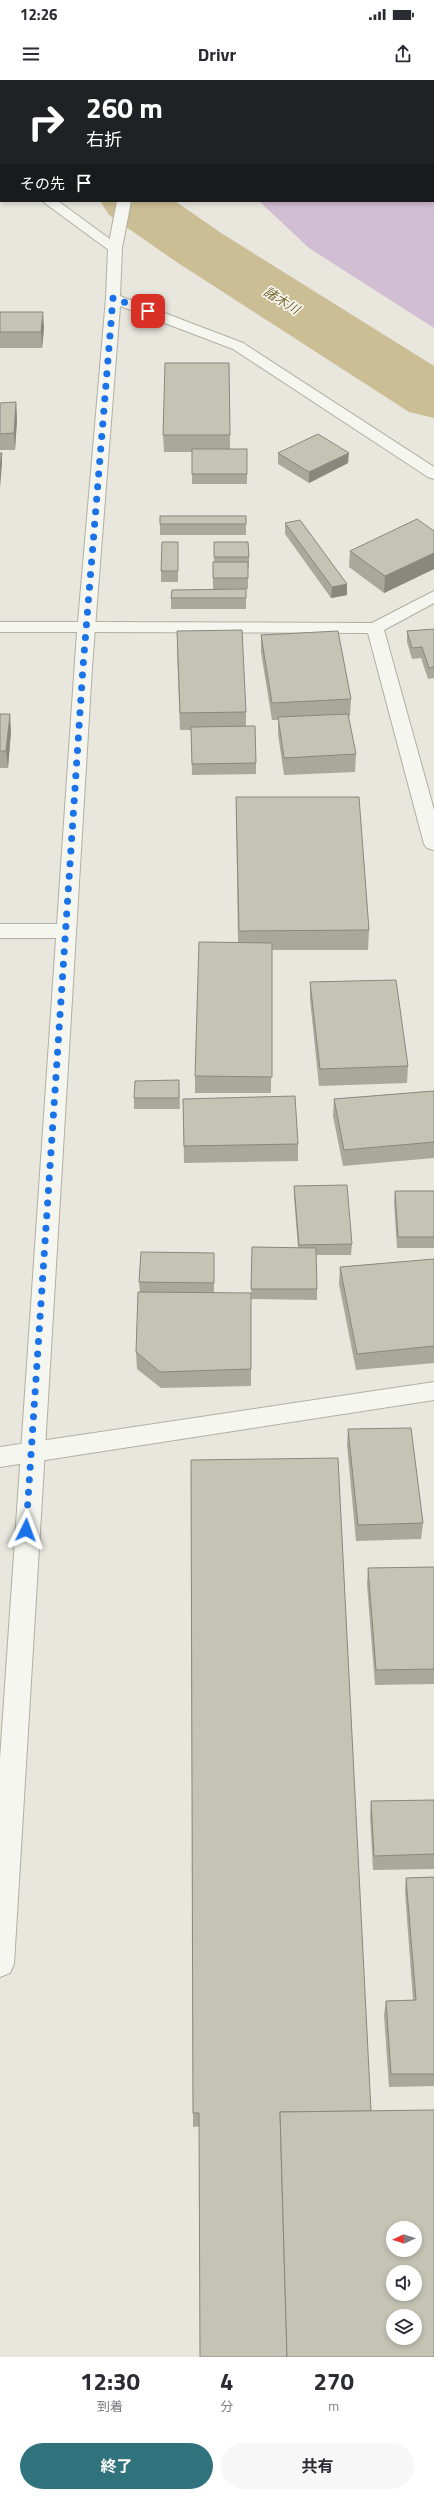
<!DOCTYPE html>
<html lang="ja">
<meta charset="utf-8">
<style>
:root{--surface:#fff;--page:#f7f7f7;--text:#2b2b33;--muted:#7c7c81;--accent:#31737d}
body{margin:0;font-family:"Titillium Web","Noto Sans JP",sans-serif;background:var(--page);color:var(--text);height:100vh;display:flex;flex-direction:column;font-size:15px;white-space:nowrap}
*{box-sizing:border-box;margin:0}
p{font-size:13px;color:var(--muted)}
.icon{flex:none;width:22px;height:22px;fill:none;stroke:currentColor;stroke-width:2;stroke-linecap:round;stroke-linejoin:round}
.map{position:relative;height:2277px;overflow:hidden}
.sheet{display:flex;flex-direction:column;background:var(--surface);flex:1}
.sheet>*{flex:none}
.hud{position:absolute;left:0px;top:0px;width:434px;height:122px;box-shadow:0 2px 6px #0003;background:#202124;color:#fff;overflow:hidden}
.needle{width:26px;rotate:266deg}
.buttons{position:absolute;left:386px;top:2141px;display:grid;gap:8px}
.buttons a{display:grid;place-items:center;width:36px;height:36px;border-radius:50%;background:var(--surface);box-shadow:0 2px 6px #0003;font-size:20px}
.pin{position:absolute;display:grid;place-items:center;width:34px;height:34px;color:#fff;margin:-17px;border-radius:8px;box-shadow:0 2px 6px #0006}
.me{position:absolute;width:44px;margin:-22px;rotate:3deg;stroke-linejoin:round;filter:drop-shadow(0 0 3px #0008)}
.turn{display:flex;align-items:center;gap:14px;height:84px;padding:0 20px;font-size:18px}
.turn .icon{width:52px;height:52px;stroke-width:2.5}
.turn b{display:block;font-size:28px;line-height:34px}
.then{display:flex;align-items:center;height:38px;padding:0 20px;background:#0003;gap:8px;font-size:15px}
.eta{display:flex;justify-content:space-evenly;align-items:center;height:68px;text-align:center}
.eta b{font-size:24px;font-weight:700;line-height:28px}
.action{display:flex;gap:8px;margin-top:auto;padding:8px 20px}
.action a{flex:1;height:46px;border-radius:24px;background:var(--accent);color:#fff;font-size:16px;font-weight:700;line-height:46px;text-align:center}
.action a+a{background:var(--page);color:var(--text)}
.status{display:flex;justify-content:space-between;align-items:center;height:28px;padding:0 20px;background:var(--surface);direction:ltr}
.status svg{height:11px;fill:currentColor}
header{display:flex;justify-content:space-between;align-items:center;height:52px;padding:0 20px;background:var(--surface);font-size:18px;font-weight:700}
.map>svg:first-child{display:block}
.green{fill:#d2bed3}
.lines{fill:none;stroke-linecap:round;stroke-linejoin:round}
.river{fill:#cbbe95;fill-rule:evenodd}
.minor-casing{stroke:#b2b0a2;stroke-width:2}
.tertiary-casing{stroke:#b2b0a2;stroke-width:2}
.minor{fill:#f6f6f0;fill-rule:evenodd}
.tertiary{fill:#f6f6f0;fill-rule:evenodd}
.wall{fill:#a9a89b}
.shaded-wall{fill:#8a887e}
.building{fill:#c5c3b4;stroke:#8a887e;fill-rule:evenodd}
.route{stroke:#1a73e8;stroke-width:7;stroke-dasharray:0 12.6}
.labels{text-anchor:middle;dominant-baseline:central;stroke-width:3.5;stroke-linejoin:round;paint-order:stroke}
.far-water-label{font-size:13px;font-style:italic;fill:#76672d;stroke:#f6f4ed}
</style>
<div class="status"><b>12:26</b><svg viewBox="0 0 49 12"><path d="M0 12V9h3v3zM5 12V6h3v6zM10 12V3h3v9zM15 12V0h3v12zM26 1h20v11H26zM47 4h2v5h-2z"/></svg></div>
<header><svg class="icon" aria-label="menu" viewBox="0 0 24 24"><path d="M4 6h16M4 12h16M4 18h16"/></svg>Drivr<svg class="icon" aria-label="share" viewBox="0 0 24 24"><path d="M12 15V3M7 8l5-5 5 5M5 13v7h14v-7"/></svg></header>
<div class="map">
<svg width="434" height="2277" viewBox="0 0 434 2277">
<rect width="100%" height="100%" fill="#e8e6dd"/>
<path class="green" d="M283,0H434V248L309,168L259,121H433V1Z"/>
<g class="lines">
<g class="river">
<path d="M25,0H85L24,1Z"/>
<path d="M100,121H175L221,153L434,286V338L409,332L175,181L109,135Z"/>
</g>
<g class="minor-casing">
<g id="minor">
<rect x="0" y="58" width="1" height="9"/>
<path d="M42,121H58L122,168L120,171H110Z"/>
<path d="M434,511V523L384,550L434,730V770L427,768L424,764L368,553L86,552L80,551L77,547L80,543L86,542L372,543Z"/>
<path d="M0,844H65L72,846L75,851L72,856L65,858H0Z"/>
<path d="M434,1302V1320L0,1387V1367Z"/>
</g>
</g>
<g class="tertiary-casing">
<g id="tertiary">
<path d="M174,0H188L173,1Z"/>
<path d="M117,121H131L122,168L120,216L243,263L434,387V399L428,397L233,269L120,226L92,587L14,1884L10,1893L0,1897V1679L77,552H0V542H78L106,218L108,168Z"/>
</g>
</g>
<use href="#minor" class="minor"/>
<use href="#tertiary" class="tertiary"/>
</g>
<g class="wall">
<path d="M0,232L44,248L42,268H0Z"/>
<path d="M229,283L230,369H247V404H192V372H164L163,355Z"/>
<path d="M16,322L17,339L15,370H0V323Z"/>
<path d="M278,373L348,383L309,403L278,384Z"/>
<rect x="160" y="436" width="86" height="19"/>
<path d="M285,443L347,515L331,518L285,454Z"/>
<path d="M434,451V489L384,513L349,487L350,471Z"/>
<path d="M178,462V502H161V491Z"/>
<path d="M214,462L249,477V488H248V509H213V482H214Z"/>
<rect x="171" y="518" width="75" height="11"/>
<path d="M434,549V598L428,599L421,578L412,579L407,562V551Z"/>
<path d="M261,555L351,619L350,636H348L356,674L355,692L284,695L278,654V640H272L261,572Z"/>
<path d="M177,568L246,632V646L256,683V694L192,695L191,650H180Z"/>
<path d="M0,634L11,651L8,688H0Z"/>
<path d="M236,717L369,850L368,870H272L271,1013H195V996L238,863Z"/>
<path d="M310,902L408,986L407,1003L319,1006L310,919Z"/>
<path d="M179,1000L180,1029H134V1018Z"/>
<path d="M434,1011V1078L343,1086L333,1036L334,1019Z"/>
<path d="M183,1019L298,1064V1081L184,1083Z"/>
<path d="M294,1106L352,1164L351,1175H316L317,1209V1220L251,1219L252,1167L298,1168L294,1117Z"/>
<path d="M395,1111H434V1168H397L394,1122Z"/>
<path d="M214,1173V1213L251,1289V1306L161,1308L137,1289L136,1272L140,1212L139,1202Z"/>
<path d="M434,1179V1283L356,1290L339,1204L340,1187Z"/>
<path d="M348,1349L423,1443L421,1459L356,1461L347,1365Z"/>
<path d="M191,1380L371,2031L193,2047Z"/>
<path d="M434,1487V1604L375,1605L367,1504L368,1488Z"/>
<path d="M434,1720V1789L373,1790L370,1736L371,1721Z"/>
<path d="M434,1797V2006L389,2007L384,1935L386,1921L413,1920L405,1812L406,1798Z"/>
</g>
<g class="shaded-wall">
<path d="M43,232L44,248L42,268L41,252Z"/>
<path d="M16,322L17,339L15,370L14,353Z"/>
<path d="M2,373V384L0,408V389Z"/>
<path d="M349,373L348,383L309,403V392Z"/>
<path d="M434,473V489L384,513L385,496Z"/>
<path d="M347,504V515L331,518L332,507Z"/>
<path d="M10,634L11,651L8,688L6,671Z"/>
</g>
<g class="building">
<path d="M0,232H43L41,252H0Z"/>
<path d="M165,283H229L230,355H163Z"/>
<path d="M16,322L14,353L0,354V323Z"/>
<path d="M318,354L349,373L309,392L278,373Z"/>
<rect x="192" y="369" width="55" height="25"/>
<path d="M0,373H2L0,389Z"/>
<rect x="160" y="436" width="86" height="8"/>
<path d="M417,439L434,451V473L385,496L350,471Z"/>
<path d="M300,440L347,504L332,507L285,443Z"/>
<path d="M162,462H178V491H161Z"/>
<path d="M214,462H248L249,477H214Z"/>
<rect x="213" y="482" width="35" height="16"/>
<path d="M246,509V518H171L172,510Z"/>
<path d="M434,549V587L429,588L422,567L412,568L407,551Z"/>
<path d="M242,550L246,632L180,633L177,551Z"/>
<path d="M338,551L351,619L272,623L261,555Z"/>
<path d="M0,634H10L6,671H0Z"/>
<path d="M348,634L356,674L284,678L278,637Z"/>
<path d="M255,646L256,683L192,684L191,647Z"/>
<path d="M236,717H359L369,850L239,851Z"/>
<path d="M199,862L272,863V997L195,996Z"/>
<path d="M396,900L408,986L320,989L310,902Z"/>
<path d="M179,1000V1018H134L135,1001Z"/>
<path d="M434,1011V1062L344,1070L334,1019Z"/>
<path d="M295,1016L298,1064L184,1066L183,1019Z"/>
<path d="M347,1105L352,1164L299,1165L294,1106Z"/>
<path d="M395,1111H434V1157H398Z"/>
<path d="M252,1167L316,1168L317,1209H251Z"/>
<path d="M141,1172L214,1173V1203L139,1202Z"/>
<path d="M434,1179V1266L357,1274L340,1187Z"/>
<path d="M138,1212L251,1213V1289L160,1292L136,1272Z"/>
<path d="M411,1348L423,1443L358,1445L348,1349Z"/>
<path d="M338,1378L371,2031L280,2032L287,2277H200L199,2033H193L191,1380Z"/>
<path d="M434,1487V1589L376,1590L368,1488Z"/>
<path d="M434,1720V1774L374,1776L371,1721Z"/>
<path d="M434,1797V1994H391L386,1921L416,1920L406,1798Z"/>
<path d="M434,2030V2277H287L280,2032ZM393,2148H415V2170H393ZM393,2192H415V2214H393ZM393,2236H415V2258H393Z"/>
</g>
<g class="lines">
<path class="route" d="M26,1450L83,587L113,218L148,231"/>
</g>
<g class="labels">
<g class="far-water-label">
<text transform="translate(282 220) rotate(32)">諸木川</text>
</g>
</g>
</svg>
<div class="buttons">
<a><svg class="needle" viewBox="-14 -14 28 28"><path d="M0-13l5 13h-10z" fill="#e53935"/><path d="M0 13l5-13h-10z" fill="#7c7c81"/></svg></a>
<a><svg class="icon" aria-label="sound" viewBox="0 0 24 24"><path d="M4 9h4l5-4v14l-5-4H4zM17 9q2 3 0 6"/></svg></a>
<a><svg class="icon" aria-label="layers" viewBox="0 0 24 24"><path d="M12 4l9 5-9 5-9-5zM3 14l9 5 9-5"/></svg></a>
</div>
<div class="pin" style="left:148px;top:231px;background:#d93025"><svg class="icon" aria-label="arrive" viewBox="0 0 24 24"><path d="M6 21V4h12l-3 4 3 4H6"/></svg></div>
<svg class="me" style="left:26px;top:1450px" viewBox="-20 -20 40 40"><path d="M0-17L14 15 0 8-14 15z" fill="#1a73e8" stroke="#fff" stroke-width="4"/></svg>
<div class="hud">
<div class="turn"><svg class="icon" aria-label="right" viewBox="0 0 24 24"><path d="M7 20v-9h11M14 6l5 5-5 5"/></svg><div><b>260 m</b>右折</div></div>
<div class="then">その先<svg class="icon" aria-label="arrive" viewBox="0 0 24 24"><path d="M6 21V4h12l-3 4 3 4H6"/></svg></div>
</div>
</div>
<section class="sheet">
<div class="eta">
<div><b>12:30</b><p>到着</p></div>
<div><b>4</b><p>分</p></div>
<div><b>270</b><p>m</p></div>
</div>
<div class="action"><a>終了</a><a>共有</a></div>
</section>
